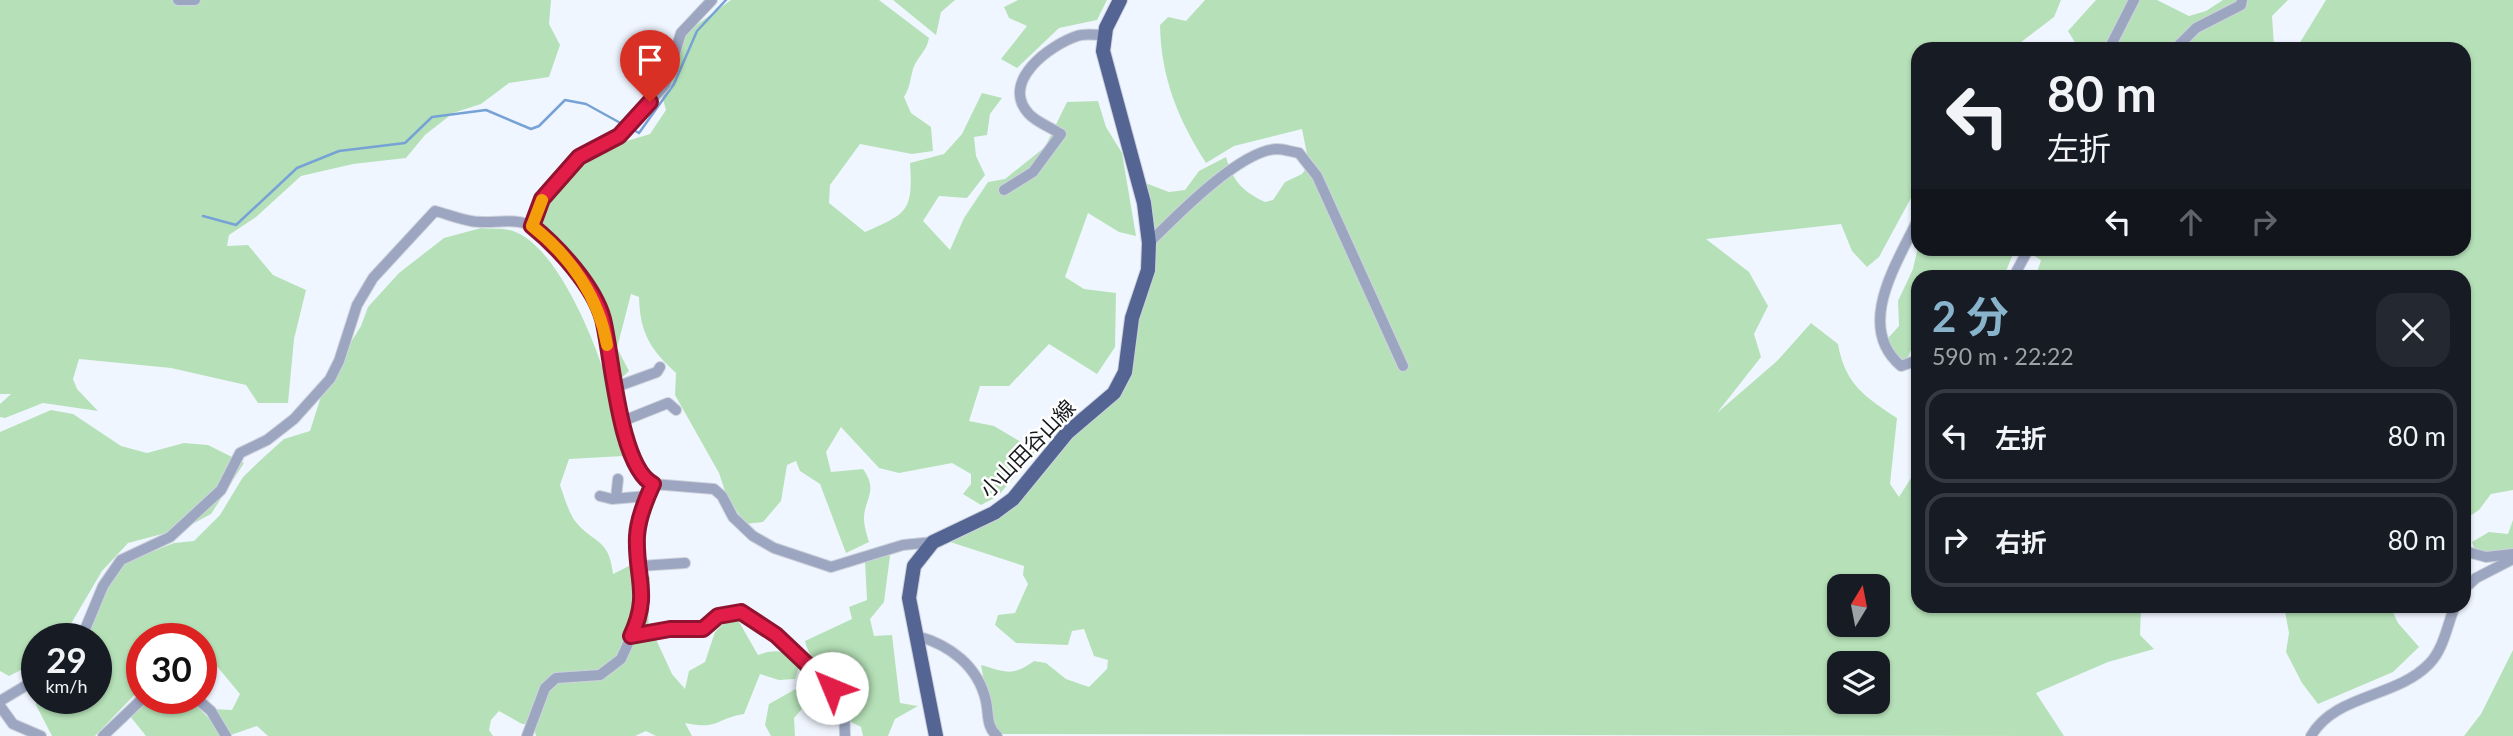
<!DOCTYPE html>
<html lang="ja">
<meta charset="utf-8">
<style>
:root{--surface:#171b24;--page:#242831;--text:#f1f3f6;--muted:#9ea1a6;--line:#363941;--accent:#88b3ca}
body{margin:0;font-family:Lato,"Noto Sans JP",sans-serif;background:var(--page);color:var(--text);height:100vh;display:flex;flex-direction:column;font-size:26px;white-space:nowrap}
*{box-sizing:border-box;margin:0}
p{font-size:23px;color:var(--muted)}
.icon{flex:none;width:38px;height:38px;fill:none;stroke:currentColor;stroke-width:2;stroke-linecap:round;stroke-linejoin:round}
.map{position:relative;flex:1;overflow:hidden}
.details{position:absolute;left:1911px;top:270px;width:560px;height:343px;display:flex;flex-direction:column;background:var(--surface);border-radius:21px;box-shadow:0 2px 5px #0004}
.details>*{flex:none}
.top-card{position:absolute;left:1911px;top:42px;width:560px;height:214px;border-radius:21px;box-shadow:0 2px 5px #0004;background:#171b24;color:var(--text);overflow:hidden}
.needle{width:46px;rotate:10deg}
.tools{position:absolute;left:1827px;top:574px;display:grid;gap:14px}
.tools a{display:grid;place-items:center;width:63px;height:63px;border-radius:14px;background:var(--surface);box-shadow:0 2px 5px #0004;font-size:35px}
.speed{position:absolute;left:21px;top:623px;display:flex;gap:14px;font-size:35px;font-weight:700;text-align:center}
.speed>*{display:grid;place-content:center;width:91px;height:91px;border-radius:50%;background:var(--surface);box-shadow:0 2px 5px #0004;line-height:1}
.speed small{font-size:18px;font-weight:400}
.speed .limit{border:10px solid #d22;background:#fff;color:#111}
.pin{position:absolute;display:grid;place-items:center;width:60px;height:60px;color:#fff;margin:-72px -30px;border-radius:50% 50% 50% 0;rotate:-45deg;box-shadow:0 0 7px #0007}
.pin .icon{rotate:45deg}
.me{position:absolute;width:77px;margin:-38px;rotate:315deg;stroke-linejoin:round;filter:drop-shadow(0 0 5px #0008)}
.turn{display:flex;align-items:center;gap:24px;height:147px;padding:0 21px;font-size:32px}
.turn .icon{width:91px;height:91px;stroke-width:2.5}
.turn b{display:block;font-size:49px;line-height:60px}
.lanes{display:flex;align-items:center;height:66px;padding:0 21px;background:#0003;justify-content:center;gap:35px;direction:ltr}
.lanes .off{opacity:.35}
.round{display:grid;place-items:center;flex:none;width:74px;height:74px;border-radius:21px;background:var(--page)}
.head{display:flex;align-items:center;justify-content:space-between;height:119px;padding:0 21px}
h1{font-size:42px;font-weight:700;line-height:52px;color:var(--accent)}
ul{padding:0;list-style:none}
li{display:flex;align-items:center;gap:21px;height:94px;margin:0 14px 10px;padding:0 7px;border:4px solid var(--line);border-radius:21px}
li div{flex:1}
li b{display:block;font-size:26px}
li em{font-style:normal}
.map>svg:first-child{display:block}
.green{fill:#b6e1b8;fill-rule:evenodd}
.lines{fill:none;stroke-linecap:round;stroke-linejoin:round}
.stream{stroke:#77a2d6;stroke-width:2.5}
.minor-casing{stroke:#cdd2db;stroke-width:12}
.major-casing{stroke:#cdd2db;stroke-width:16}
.minor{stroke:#9ca6c1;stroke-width:10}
.major{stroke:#546493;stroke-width:14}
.route-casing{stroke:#92132f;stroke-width:18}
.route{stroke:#e11d48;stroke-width:12}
.slow{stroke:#f59e0b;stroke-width:12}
.labels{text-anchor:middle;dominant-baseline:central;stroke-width:5;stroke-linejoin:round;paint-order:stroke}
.street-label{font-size:21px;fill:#16181b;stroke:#fff}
</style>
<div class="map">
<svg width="2513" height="736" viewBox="0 0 2513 736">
<rect width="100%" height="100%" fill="#f0f6ff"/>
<g class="green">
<path d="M0,0H551L549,24L560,45L549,77L509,83L481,104L453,113L425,135L406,158L353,164L301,176L256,217L229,235L227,246L248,245L273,275L306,290L294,339L288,403H258L246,385L171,368L79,359L73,379L77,389L98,411L43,403L5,418L0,417V404L11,394H0Z"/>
<path d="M731,0H879L929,38C927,51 917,57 913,69C910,80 910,87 904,97L911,113L931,127L933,151L912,154L860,144L830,185L829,203L865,232C908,213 913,211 910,163L944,154L962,134L982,93L1002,98L990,114L987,135L974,137L976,156L985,175L967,198L939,196L923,221L950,250L964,218L988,182L1005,179L1045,147L1067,102L1098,101L1106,127L1122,153L1136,236L1119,232L1088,213L1065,277L1084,289L1116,293L1115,347L1097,374L1049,344L1009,386H980L969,421L994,426L1036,451L998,496L981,505L963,494L971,484V474L952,463L899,473L879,468L841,427L826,452L831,472L863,469C879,491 864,499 864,519C864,526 867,535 869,542L846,553L820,484L800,471L796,461L787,465L781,501L763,522L745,524L726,494L719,473L675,395L676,373C650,349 640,333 639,297L631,294L617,348L629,371L615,384L590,306L576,282L526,216L548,190L597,150L650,134L666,110L656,74L680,37Z"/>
<path d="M893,0H955L941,12L936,35Z"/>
<path d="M1018,0H1107L1097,20L1059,28L1017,68L1001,59L1027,26L1009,18L1004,7Z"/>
<path d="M1205,0H2061L2054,17L2012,49H1918V185L1879,257L1867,267L1852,251L1841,224L1706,239L1749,272L1768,306L1754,334L1761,357L1717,413L1777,361L1811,323L1838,344C1845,384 1865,397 1897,418L1890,484L1899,497L1918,467V606H2141L2140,635L2154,649L2108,662L2036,693L2064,736L1002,734L992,725L981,665C1006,672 1012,677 1034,661L1046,663L1066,679L1089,687L1107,669L1108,660L1094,656L1084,629L1072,631L1068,645L1016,643L995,625L998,615L1015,613L1028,584L1023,575L1024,566L944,540L1007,500L1118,394L1128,304L1145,259L1143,182L1169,192L1185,190L1199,171L1226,157C1233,181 1242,191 1265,202L1273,200L1285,182L1302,174L1309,164L1302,129L1234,146L1206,163C1178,119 1161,78 1160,25L1168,17L1186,21ZM1839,586H1878V625H1839ZM1839,663H1878V702H1839Z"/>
<path d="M2096,0H2157L2189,16L2206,11L2223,0H2288L2272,16L2274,45L2290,49H2079L2068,31Z"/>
<path d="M2326,0H2513V490L2491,494L2479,510L2470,516L2464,514V276H2036L2041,260L2023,249L2464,248V49H2296Z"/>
<path d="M481,228C491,229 504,228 513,231C569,250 620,401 624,456L569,459L560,485C564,496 568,511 575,521C593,544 609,537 613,574L629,566L650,577L648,632L654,635L672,674L685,689L689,671L705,662L715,632L734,613L758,655C774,649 787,650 801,661L795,679L779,680L760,674L744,714C714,719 720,730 685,723L692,736H656L646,731L635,736H536L533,724H522L499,711L491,720L489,730L493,736H268L257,726L231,735L212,709L232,710L240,694L215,664L201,688V639H142V687L95,736H52L36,705L32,681L37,678V698H96V639H74L121,564L174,543L194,541L220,515L243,477L265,456L284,439L310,431L325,384L361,326L368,307L399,273L444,238Z"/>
<path d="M1918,247L2015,249L2004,276H1918V334L1906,361L1881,346L1899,326L1898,301L1913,269Z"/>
<path d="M51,410L73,414L121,446L147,453L184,443L208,445L244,463L211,514L185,528L128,543L102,571L62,639H37V662L9,676L0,671V432Z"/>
<path d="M2513,520V552L2478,557L2472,542L2489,532L2508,534Z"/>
<path d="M891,548L884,602L870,619L874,636L892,635L900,703L918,706L895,719L888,736H863L861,727L847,720C847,680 812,673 805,641L852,619L849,607L867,600L865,561Z"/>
<path d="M2284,606H2390L2398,623L2419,647L2393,672L2318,704L2302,683L2286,652L2289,633Z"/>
<path d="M2513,650V736H2464L2481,714Z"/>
<path d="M808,682L825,684L829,697L802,709L794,718L795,736H771L765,725L769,704Z"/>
<path d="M142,698H189L226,736H146L126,711Z"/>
</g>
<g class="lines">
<g class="stream">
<path d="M630,128L639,133L674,84L697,31L726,0"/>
<path d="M203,216L236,225L297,168L339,151L405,143L432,117L486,110L531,129L539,126L565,100L586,104L624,125"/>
</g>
<g class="minor-casing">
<g id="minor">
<path d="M178,0H195"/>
<path d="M2109,49L2134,0"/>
<path d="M2175,49L2196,28L2241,5L2242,0"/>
<path d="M1004,190L1033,172L1061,134C1052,128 1036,122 1029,114C999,82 1050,45 1077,36C1085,33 1095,35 1104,35"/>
<path d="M1918,219C1898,262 1854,326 1901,366L1918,360"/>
<path d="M532,226L542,199L579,157L619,136L665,85L681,33L712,0"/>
<path d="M1149,243C1175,217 1240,150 1277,149C1284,149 1292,152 1299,153L1317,176L1403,366"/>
<path d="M2014,276L2029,248"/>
<path d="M613,388L657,372L660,367"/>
<path d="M623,421L668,403L676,410"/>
<path d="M600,496L612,499L647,496"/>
<path d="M616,498L618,479"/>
<path d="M2464,551L2486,557L2513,554"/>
<path d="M640,566L685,563"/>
<path d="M2464,589L2476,578L2513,559"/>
<path d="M631,636L670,630L703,629L718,616L741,612L760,622L792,649L832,688L844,708L845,736"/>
<path d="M917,636C950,645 978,666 986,701C989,715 986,726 997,736"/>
<path d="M81,639L103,586L121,560L170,537L221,490L240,453L267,440L294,419L330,379L339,361L357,305L373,278L435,211C447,214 459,219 471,221C491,225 514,216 533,227C557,241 596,293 603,320C612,355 620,468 653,484L714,489L722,496L733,517L753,536L774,548L831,567L903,545L933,542"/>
<path d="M196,698L211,711L226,736"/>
<path d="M0,701L37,679"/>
<path d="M0,706L13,724L41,736"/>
<path d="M103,736L143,698"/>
<path d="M527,736L545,688L556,678L600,675L621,659L641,615L637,535L653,484"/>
<path d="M2311,736C2335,694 2396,698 2429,664C2444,649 2447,625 2455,606"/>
</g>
</g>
<g class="major-casing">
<path id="major" d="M936,736L909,598L914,566L933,542L994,513L1013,499L1067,433L1114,393L1125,372L1132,318L1148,270L1149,243L1144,203L1103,51L1106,28L1120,0"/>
</g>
<use href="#minor" class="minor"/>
<use href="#major" class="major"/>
</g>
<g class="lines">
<g class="route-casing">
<path id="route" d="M650,102L619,136L579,157L542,199L532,226C558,247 594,286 603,319C612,354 619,467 653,484C646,499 638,519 637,536C635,577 651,594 631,636L670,629H703L718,616L741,612L776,635L832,688"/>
</g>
<use href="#route" class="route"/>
<path class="slow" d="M542,200L532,226C570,256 599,297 607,345"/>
</g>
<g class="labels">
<g class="street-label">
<text transform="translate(1027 448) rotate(-46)">小山田谷山線</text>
</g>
</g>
</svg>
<div class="tools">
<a><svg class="needle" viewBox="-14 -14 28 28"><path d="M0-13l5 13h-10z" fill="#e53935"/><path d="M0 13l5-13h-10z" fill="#9ea1a6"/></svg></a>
<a><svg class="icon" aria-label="layers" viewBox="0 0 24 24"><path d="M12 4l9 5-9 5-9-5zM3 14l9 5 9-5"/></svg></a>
</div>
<div class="speed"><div>29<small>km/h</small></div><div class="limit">30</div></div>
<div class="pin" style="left:650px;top:102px;background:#d93025"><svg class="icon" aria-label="arrive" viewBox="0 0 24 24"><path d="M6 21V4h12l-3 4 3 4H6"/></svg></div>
<svg class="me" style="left:832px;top:688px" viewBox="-20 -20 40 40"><circle r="19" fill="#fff"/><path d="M0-13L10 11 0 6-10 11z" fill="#e11d48"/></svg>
<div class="top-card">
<div class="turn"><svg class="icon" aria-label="left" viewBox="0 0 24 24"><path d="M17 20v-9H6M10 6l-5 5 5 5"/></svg><div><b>80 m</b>左折</div></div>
<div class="lanes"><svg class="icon" aria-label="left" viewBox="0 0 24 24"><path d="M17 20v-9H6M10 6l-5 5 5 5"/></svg><svg class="icon off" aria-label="ahead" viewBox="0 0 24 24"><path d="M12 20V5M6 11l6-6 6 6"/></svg><svg class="icon off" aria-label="right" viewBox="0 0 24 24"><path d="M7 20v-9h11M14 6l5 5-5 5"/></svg></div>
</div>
<section class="details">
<div class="head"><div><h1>2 分</h1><p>590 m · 22:22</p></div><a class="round"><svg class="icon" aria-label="close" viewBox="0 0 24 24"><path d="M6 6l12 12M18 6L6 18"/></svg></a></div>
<ul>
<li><svg class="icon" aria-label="left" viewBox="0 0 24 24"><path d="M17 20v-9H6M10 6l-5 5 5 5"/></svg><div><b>左折</b></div><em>80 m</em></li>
<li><svg class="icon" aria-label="right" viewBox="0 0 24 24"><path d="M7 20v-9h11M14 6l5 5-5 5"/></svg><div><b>右折</b></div><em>80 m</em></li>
</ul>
</section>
</div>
